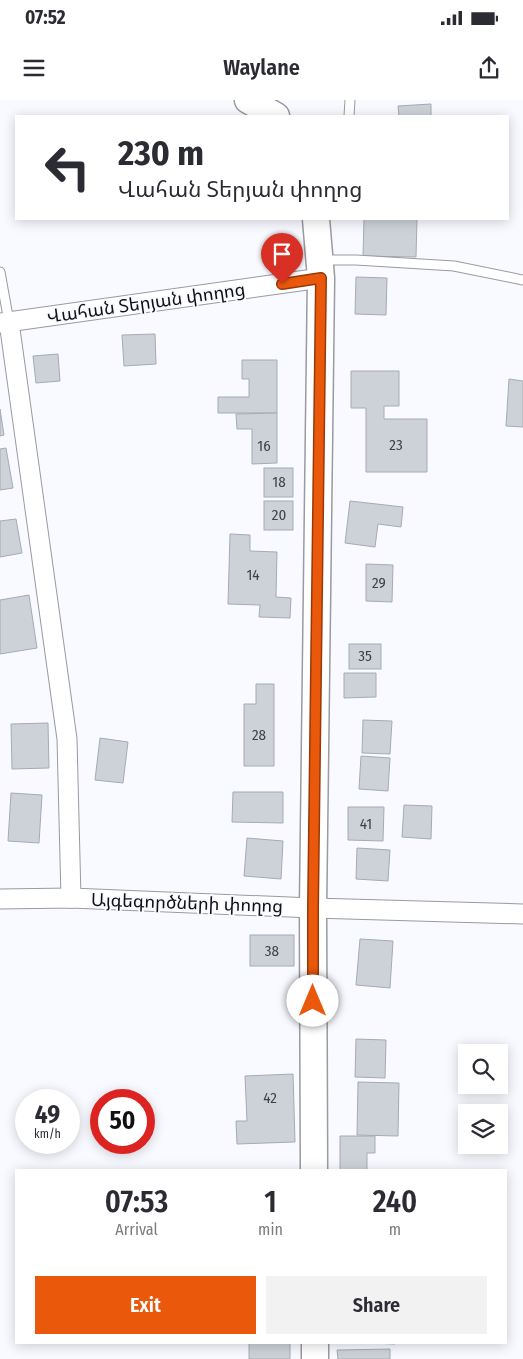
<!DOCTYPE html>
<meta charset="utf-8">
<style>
:root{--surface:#fff;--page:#f2f2f3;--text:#2b2b33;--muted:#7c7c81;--accent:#ea580c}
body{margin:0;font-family:"Fira Sans Condensed","Noto Sans Armenian",sans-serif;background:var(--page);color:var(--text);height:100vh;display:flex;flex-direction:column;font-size:19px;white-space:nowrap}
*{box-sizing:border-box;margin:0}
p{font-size:16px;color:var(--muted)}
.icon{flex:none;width:28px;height:28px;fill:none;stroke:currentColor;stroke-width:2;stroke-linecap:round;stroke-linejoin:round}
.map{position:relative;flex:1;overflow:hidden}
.drawer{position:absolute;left:15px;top:1069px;width:492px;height:175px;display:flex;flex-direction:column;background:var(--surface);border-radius:0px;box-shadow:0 2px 12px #0003}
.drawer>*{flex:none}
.top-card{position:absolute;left:15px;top:15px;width:494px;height:105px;border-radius:0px;box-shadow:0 2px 12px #0003;background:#fff;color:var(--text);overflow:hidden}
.controls{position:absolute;left:458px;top:944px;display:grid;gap:10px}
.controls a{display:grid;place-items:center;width:50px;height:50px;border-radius:0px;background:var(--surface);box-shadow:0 2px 12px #0003;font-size:25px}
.speed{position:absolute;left:15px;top:989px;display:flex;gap:10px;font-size:25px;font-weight:700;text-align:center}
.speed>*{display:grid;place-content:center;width:65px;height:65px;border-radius:50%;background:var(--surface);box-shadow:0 2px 12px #0003;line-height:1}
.speed small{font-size:12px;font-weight:400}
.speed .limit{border:8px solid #d22;background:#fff;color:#111}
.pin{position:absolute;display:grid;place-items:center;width:42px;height:42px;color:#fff;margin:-51px -21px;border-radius:50% 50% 50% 0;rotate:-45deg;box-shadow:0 0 5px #0007}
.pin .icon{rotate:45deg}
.me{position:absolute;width:55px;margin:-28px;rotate:0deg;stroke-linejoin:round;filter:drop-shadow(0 0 4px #0008)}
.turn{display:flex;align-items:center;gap:18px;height:105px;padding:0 20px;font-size:22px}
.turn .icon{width:65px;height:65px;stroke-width:2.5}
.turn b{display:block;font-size:35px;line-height:42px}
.eta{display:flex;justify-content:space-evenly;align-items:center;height:85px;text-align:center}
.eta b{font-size:30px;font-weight:600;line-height:35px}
.action{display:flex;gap:10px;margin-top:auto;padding:10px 20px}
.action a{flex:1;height:58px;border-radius:0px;background:var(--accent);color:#fff;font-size:20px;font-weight:600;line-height:58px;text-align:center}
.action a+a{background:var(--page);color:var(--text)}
.status{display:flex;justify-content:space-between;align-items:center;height:35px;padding:0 25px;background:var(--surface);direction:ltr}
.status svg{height:14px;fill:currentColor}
header{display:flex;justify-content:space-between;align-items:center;height:65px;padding:0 20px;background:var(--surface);font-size:22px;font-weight:600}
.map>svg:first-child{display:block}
.building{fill:#cdd2d9;stroke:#a6aab1}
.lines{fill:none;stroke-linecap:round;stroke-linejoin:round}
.lane-casing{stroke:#999aa2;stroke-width:11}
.street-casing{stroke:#999aa2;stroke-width:21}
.secondary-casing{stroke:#999aa2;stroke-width:29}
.lane{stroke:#fff;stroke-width:9}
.street{stroke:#fff;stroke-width:19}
.secondary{stroke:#fff;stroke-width:26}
.route-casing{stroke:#983908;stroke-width:12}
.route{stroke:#ea580c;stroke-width:9}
.labels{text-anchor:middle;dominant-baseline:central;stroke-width:4;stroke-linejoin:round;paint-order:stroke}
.number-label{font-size:15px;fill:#404145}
.street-label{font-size:18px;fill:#111114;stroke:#f9faff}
</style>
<div class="status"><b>07:52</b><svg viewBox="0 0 49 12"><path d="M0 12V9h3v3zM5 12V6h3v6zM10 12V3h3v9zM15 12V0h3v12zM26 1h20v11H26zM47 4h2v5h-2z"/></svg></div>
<header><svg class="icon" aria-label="menu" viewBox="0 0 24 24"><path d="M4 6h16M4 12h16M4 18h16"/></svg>Waylane<svg class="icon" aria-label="share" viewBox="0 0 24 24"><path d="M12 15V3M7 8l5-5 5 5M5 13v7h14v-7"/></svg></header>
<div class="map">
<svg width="523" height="1259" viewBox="0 0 523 1259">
<rect width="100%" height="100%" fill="#f9faff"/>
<g class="building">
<path d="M431,4V16H399L398,6Z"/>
<path d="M364,119H417L416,157L363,156Z"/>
<path d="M356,177L387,178L386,215L355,214Z"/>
<path d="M155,234L156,264L124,266L122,235Z"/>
<path d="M58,254L60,281L36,283L33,256Z"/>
<path d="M242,260H277V313H218V297H249V279H242Z"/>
<path d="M351,271H399V306H384V319H427V372H366V308H351Z"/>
<path d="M509,279L523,281V327L506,326Z"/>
<path d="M0,309L4,335L0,336Z"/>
<path d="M277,313V363L252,364V329H237L236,314Z"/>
<path d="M6,348L13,388L0,390V349Z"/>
<rect x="264" y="368" width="29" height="29"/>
<rect x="264" y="401" width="29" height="29"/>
<path d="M350,401L403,407L401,427L378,424L375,447L345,443Z"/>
<path d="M16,419L22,453L0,457V421Z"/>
<path d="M230,434L250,435V451L277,452L276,497L291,498L290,518L259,517L260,505L228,504Z"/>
<path d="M366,464L393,465L392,502L366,501Z"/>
<path d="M29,495L37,548L0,554V500Z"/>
<rect x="349" y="544" width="32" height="25"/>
<path d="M344,573H376V597L344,598Z"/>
<path d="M256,584H274V666H244V604H256Z"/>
<path d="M363,620L392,621L390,654L362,653Z"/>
<path d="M48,623L49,668L12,669L11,624Z"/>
<path d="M100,638L128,642L123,683L95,680Z"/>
<path d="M361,656L390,658L388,691L359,689Z"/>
<path d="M233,692H283V723L232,722Z"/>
<path d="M11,693L42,695L39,743L8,741Z"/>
<path d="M404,705L432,706L431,739L402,737Z"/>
<path d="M348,707H384L383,741L348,740Z"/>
<path d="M247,738L283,741L281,779L244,776Z"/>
<path d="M357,748L390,750L388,781L356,779Z"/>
<rect x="250" y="835" width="44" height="31"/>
<path d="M360,839L393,841L390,888L356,885Z"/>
<path d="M356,939L386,940L385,978L355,977Z"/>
<path d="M293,974L295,1042L237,1044L236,1021H247L245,976Z"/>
<path d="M358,982L399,983L398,1036L357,1035Z"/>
<path d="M340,1036H375V1053H367V1070H340Z"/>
<rect x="249" y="1242" width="41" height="17"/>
<path d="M352,1242H395V1244Z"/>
<path d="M390,1249V1259H338L337,1250Z"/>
</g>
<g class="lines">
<g class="lane-casing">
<g id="lane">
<path d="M349,16L350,0"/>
<path d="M322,160H356L454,166L523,180"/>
<path d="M0,172L9,222"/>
</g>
</g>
<g class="street-casing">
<g id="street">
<path d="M9,222L67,639L71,798"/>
<path d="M0,223L321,178"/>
<path d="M0,799L71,798L313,808L523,814"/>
</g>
</g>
<g class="secondary-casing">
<g id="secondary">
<path d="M248,0L276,16"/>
<path d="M314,1070L313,808L321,178L316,119"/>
<path d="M315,1242V1259"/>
</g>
</g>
<use href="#lane" class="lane"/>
<use href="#street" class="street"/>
<use href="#secondary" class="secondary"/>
</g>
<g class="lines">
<g class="route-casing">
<path id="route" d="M282,184L321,178L313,808V901"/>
</g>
<use href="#route" class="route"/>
</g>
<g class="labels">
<g class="number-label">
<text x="396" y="345">23</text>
<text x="264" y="346">16</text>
<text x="279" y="382">18</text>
<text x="279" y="415">20</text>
<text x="253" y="475">14</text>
<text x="379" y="483">29</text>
<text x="365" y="556">35</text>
<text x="259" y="635">28</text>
<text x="366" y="724">41</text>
<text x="272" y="851">38</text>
<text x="270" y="998">42</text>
</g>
<g class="street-label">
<text transform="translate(146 203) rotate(-8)">Վահան Տերյան փողոց</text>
<text transform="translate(187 803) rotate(2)">Այգեգործների փողոց</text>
</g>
</g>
</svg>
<div class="controls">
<a><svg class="icon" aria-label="search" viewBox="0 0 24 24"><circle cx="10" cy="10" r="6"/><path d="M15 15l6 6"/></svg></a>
<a><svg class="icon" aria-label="layers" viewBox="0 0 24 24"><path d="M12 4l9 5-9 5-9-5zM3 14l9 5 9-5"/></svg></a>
</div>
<div class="speed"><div>49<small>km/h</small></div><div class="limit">50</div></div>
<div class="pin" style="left:282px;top:184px;background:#d93025"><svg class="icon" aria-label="arrive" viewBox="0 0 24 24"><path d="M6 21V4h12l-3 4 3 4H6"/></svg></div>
<svg class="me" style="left:313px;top:901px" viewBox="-20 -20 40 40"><circle r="19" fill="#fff"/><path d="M0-13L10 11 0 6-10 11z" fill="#ea580c"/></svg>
<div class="top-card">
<div class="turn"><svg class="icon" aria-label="left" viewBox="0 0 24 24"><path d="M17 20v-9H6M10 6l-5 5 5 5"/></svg><div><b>230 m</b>Վահան Տերյան փողոց</div></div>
</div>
<section class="drawer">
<div class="eta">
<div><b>07:53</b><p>Arrival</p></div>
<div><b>1</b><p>min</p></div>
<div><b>240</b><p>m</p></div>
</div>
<div class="action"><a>Exit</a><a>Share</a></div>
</section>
</div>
